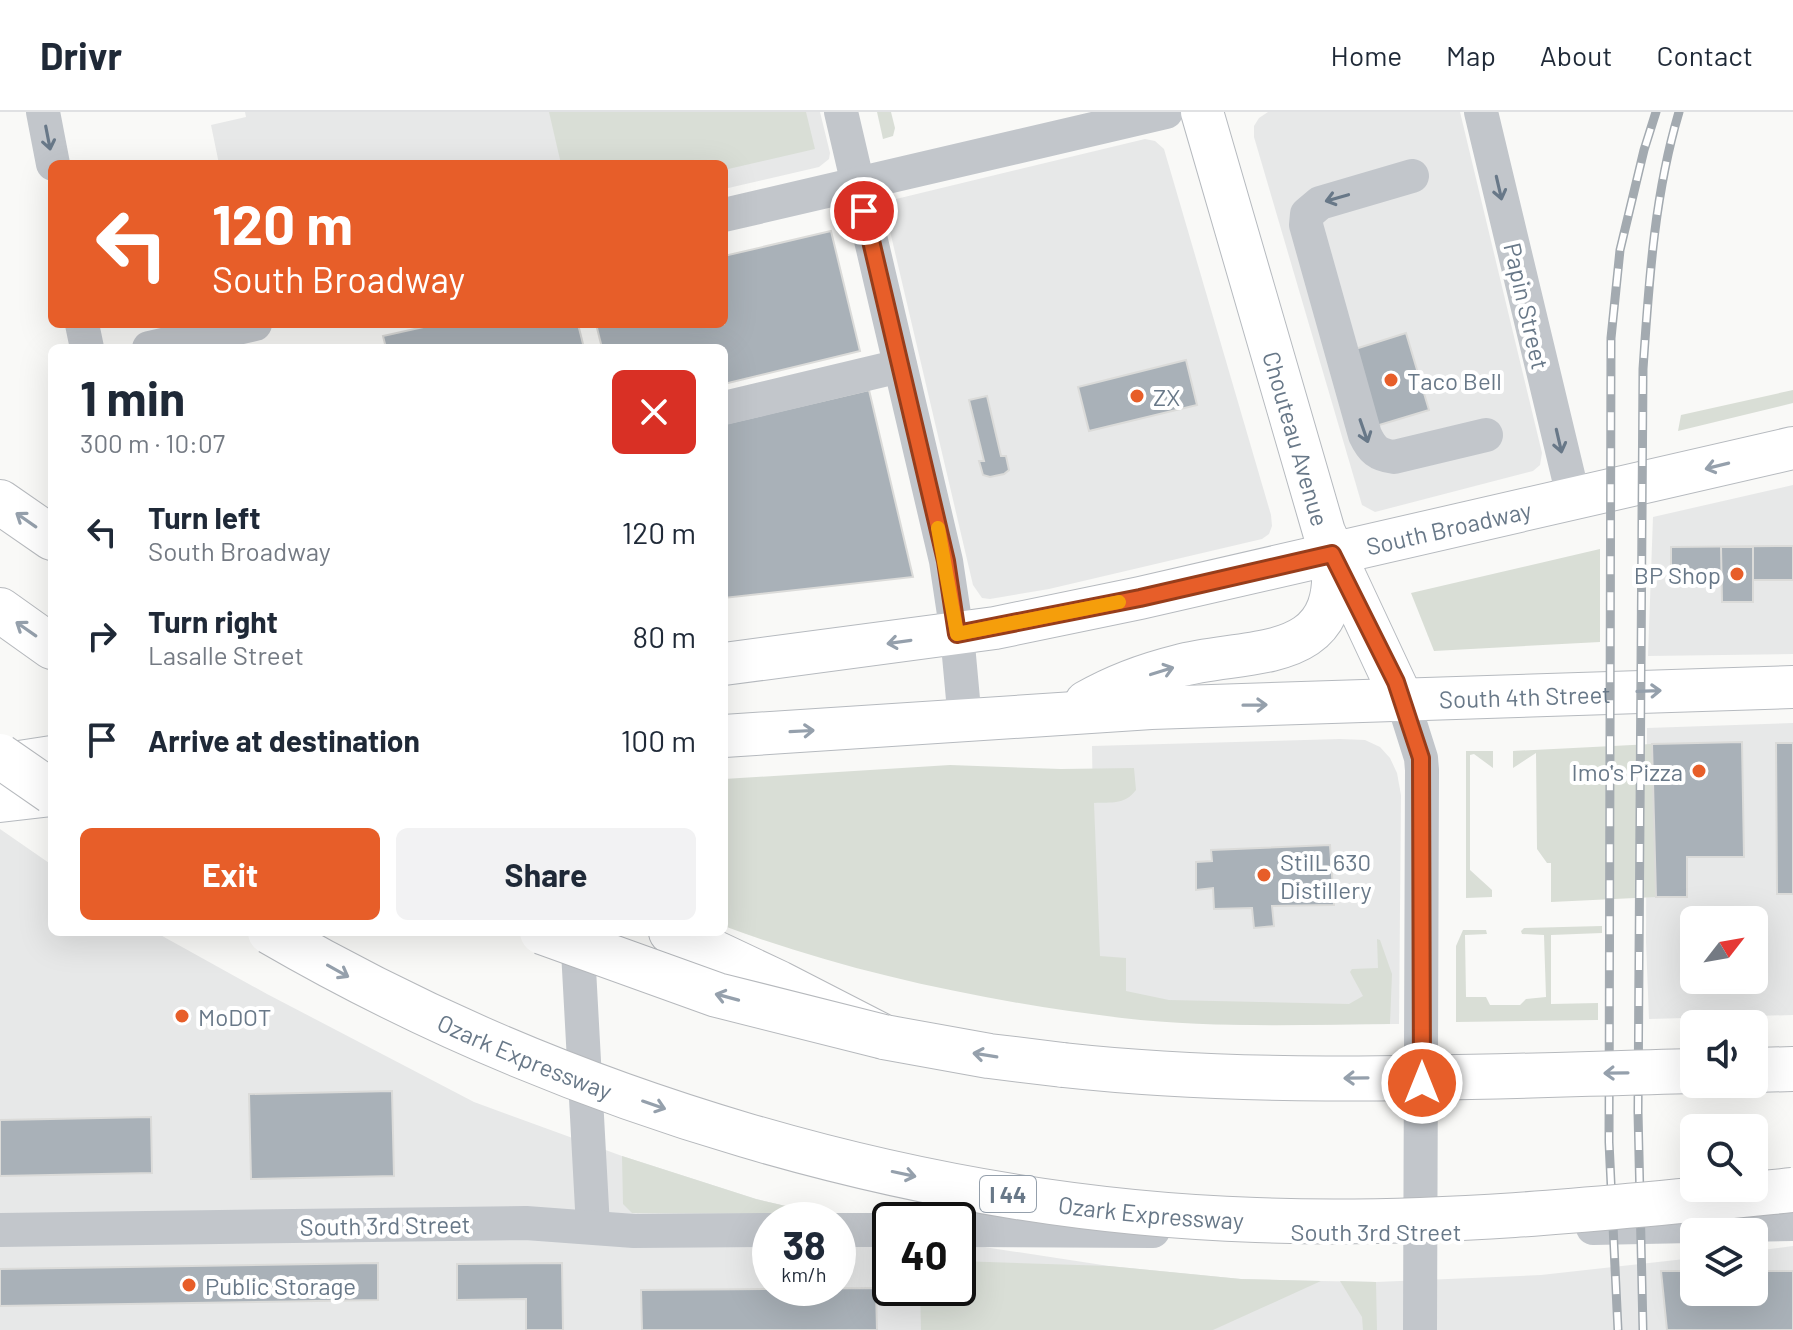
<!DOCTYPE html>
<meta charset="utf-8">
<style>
:root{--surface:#fff;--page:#f2f2f3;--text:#1f2937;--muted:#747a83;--line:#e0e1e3;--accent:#e75e29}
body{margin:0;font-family:Barlow,sans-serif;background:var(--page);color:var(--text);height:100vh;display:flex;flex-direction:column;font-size:30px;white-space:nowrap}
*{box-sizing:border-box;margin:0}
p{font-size:26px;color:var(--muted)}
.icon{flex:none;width:44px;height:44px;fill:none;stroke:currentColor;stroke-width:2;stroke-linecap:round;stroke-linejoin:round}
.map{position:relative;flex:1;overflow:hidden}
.drawer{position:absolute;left:48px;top:232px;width:680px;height:592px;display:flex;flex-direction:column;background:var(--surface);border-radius:12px;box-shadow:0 8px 32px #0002}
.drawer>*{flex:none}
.guide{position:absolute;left:48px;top:48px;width:680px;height:168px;border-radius:12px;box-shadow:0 8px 32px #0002;background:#e75e29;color:#fff;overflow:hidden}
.needle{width:52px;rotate:59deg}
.tools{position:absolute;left:1680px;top:794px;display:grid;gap:16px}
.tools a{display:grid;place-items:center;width:88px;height:88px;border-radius:12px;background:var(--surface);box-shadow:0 8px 32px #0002;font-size:40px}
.speed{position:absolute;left:752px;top:1090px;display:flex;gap:16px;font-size:40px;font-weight:700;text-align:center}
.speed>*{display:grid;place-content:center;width:104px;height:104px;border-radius:50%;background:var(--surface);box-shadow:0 8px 32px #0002;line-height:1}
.speed small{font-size:20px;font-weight:400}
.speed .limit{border:4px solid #111;border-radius:12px;background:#fff;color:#111}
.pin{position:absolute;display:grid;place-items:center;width:68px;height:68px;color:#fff;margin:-34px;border:4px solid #fff;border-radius:50%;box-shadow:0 2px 8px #0007}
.me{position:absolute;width:88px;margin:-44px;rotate:0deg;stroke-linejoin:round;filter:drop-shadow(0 0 6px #0008)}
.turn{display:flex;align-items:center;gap:28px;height:168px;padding:0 32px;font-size:36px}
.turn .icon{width:104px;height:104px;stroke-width:2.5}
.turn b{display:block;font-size:56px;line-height:68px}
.round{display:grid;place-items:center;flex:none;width:84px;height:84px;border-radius:12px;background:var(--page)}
.headline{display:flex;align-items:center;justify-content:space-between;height:136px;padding:0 32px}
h1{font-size:48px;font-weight:700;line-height:60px}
.action{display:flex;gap:16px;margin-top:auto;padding:16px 32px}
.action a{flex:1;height:92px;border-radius:12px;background:var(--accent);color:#fff;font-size:32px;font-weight:700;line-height:92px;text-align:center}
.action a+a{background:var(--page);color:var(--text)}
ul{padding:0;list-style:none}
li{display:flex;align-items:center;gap:24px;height:104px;padding:0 32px}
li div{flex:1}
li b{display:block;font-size:30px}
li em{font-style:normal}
header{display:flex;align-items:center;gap:48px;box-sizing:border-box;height:112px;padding:0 40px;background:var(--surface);border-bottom:2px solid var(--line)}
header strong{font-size:38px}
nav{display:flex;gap:44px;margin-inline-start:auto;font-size:28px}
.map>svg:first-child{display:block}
.built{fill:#e7e8e8;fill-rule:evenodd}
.green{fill:#d9ded6}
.building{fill:#a9b1b8;stroke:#dbdbd9;stroke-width:2}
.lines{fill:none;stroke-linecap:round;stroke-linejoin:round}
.major-casing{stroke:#b6babf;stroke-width:44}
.highway-casing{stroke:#b6b9bd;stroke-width:46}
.minor{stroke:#c2c6cb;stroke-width:34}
.major{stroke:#fff;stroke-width:42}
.highway{stroke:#fff;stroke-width:44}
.rail-casing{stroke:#a3aab0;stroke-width:9}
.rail{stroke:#fff;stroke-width:6;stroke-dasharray:18;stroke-linecap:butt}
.highway-bridge-casing{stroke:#b6b9bd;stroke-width:46;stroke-linecap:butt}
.highway-bridge{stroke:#fff;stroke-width:44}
.oneway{stroke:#687888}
.oneway2{stroke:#95a0ac}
.route-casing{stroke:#963d1b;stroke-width:20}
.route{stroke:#e75e29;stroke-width:14}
.slow{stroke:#f59e0b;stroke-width:14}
.poi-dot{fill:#e75e29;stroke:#fff;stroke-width:3}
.labels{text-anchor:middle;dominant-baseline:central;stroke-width:8;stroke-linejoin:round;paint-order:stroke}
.shield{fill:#fff;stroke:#95a0ac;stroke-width:2}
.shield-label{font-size:22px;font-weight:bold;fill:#687888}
.street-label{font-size:24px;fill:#687888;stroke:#fff}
.poi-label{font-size:24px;fill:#687888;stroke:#fff;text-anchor:start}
</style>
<header>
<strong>Drivr</strong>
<nav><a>Home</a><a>Map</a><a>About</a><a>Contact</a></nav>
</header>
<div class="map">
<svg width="1793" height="1218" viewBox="0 0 1793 1218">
<rect width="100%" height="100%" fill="#f9f9f7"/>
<g class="built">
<path d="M245,0H820L830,41L829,47L819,55L724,77V52H219L211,13L246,5Z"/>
<path d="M1268,0H1460L1542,341L1540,353L1533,359L1375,400L1362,393L1254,25V14L1259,6Z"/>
<path d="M1145,27L1155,29L1164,37L1271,403L1272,414L1269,422L1262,427L1049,477L990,487L982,486L973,473L886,102L888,94L896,87Z"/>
<path d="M1793,373V542L1648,544L1653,405Z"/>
<path d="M1793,611V903L1649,907L1646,830L1647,616ZM1694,808H1754V868H1694Z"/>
<path d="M1340,627L1365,628L1380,635L1390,646L1397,661L1401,683L1399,912L1240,913L1096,902L1092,634Z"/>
<path d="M0,717L52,753V820H155L267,882L474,990L622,1044L756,1087L890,1118V1176H958V1131L1109,1154L1241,1167L1321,1169L1376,1170L1541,1163L1694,1146V1180H1754V1139L1793,1134V1218H0ZM770,1108H838V1176H770Z"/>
</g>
<g class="green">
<path d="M549,0H806L815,37L724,58V52H561Z"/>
<path d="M877,0H891L895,16L893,24L883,27Z"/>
<path d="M1793,278V291L1678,319L1681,303Z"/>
<path d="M1600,437V530L1434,539L1411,481Z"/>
<path d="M1652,632L1656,785L1551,790V751H1547L1537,737L1536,641L1513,656V639Z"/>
<path d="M1466,639H1493V656L1474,642L1470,643V758L1492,778V785L1466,786Z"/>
<path d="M950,653L1061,657L1134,656L1136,678C1125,693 1111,690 1094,691L1100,844L1126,846V879L1169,888L1349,892L1363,884L1350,860L1352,857L1378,856L1377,827L1380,828L1392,862L1390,912C1300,913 1210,916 1122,906C989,890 849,861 724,814V667Z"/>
<path d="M1602,814V821L1551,823V892L1598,891V908L1456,910V834L1463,818H1486L1487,822L1465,823L1466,885H1486L1490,893H1520L1526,887L1546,885L1544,823L1522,822L1521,819L1524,816Z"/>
<path d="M622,1044L756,1087L820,1102L632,1101L623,1092Z"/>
<path d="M958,1149L1109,1154L1241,1167L1321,1169L1213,1218H921L920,1176H958Z"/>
<path d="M1340,1169L1376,1170L1377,1218H1363L1362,1205Z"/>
</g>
<g class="building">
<path d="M831,119L860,239L724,272V236H602L596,212H724V144Z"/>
<path d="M437,212H578L584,236H386L383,224Z"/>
<path d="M1406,221L1429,298L1376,314L1352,238Z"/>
<path d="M1186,248L1197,293L1089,319L1078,275Z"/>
<path d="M869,278L913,465L724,486V312Z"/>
<path d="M987,284L1001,344H1006L1009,358L1004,362L990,365L983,363L979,349H984L969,288Z"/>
<path d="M1777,434H1793V468H1671V435Z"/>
<path d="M1721,435H1753V490H1722Z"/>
<path d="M1742,630L1744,745H1687V785H1656L1652,632Z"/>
<path d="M1776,631H1793V782H1777Z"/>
<path d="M1330,733L1334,793L1272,794L1274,814L1254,816L1252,796L1214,797L1213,776L1196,778V750L1212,749L1211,738Z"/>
<path d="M392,979L394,1064L251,1067L249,982Z"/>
<path d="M151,1005L152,1061L0,1064V1008Z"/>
<path d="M378,1151V1188L0,1194V1157Z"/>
<path d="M562,1151L563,1218H526V1187L457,1188V1152Z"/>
<path d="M1661,1159H1694V1180H1754V1159H1793V1218H1667Z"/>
<path d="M876,1176L877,1218H642L641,1178Z"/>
</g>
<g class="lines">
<g class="major-casing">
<g id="major">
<path id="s1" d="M1202,0L1324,420L1403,589"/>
<path id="s2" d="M724,552L995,516L1140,486L1793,336"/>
<path d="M1086,590C1114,574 1146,562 1178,554C1251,535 1345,554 1332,444"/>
<path id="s3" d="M724,624L1151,596L1793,575"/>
<path d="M0,653L52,645"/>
<path d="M0,689L52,683"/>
</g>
</g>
<g class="highway-casing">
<g id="highway">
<path d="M0,390L52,426"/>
<path d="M0,498L52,535"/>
<path d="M671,820L779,871L884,925L989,944L1063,953"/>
<path d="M1754,958L1793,957"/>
</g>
</g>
<g class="minor">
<path d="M43,0L53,52"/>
<path d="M841,0L946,449L957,522L965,609"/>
<path d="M1481,0L1574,388"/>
<path d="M1412,64L1320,91L1307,102L1306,113L1365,323C1372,338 1378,343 1394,345L1486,323"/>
<path d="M724,103L1166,0"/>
<path d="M82,212L87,236"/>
<path d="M149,236L255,212"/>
<path d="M724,296L900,254"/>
<path d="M1403,589L1421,646L1422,658L1420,1218"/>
<path d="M577,820L593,1115"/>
<path d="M1593,1116L1793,1112"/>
<path d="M0,1118L526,1111L634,1119L770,1118"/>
<path d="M838,1118H890"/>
<path d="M958,1118L1153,1119"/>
</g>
<use href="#major" class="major"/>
<use href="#highway" class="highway"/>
<g class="rail-casing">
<g id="rail">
<path d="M1618,1218L1609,1030L1611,226L1620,138L1644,38L1656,0"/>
<path d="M1643,1218L1638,1000L1643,257C1649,170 1654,84 1679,0"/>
</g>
</g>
<use href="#rail" class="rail"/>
<g class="highway-bridge-casing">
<g id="highway-bridge">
<path d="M0,644L52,680"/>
<path id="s4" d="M270,820C561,989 919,1097 1256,1108C1436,1115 1614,1096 1793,1078"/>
<path d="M542,820L717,883L884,925"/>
<path d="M1063,953C1272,976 1484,964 1694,959"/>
</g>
</g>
<use href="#highway-bridge" class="highway-bridge"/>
</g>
<defs><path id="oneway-shaft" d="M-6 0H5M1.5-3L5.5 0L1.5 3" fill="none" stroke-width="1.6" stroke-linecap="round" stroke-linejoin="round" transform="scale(2)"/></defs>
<g class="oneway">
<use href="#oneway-shaft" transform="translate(48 26) rotate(79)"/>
<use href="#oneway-shaft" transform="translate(1499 76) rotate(77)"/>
<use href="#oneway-shaft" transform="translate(1337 86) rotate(164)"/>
<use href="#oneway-shaft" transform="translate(1364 319) rotate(71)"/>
<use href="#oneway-shaft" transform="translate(1559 329) rotate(77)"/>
</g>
<g class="oneway2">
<use href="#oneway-shaft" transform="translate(1717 354) rotate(166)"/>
<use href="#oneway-shaft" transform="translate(26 408) rotate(-145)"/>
<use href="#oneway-shaft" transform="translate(26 517) rotate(-145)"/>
<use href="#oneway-shaft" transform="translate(899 530) rotate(172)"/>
<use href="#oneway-shaft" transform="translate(1162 559) rotate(-17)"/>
<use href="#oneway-shaft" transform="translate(1649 579) rotate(-2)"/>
<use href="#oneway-shaft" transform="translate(1255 593) rotate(-1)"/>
<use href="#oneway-shaft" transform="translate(802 619) rotate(-3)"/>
<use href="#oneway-shaft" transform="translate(338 859) rotate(29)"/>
<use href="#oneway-shaft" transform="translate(727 885) rotate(-165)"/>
<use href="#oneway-shaft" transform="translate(985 943) rotate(-171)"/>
<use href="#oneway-shaft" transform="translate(1616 961) rotate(179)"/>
<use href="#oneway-shaft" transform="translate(1356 966) rotate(179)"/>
<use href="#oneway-shaft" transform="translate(654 993) rotate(19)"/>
<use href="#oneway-shaft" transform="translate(904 1062) rotate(12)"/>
</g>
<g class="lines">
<g class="route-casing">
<path id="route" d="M864,99L946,449L957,522L1140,486L1332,442L1396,570L1421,646L1422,971"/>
</g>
<use href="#route" class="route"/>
<path class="slow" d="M938,416L957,522L1119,490"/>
</g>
<g class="poi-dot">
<circle cx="1391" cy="268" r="8"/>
<circle cx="1137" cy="284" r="8"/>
<circle cx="1737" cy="462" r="8"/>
<circle cx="1699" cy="659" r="8"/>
<circle cx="1264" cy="763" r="8"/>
<circle cx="182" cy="904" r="8"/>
<circle cx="189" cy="1173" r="8"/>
</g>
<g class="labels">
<rect class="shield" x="980" y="1064" width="56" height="36" rx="6"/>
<g class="shield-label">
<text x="1008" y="1082">I 44</text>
</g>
<g class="street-label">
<text transform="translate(1527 194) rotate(77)">Papin Street</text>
<text stroke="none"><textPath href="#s1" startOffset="340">Chouteau Avenue</textPath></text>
<text stroke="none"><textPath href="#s2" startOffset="738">South Broadway</textPath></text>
<text stroke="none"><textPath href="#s3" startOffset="802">South 4th Street</textPath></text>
<text stroke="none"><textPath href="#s4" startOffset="284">Ozark Expressway</textPath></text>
<text stroke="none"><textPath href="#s4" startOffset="932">Ozark Expressway</textPath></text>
<text transform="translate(385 1113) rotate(-1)">South 3rd Street</text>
<text x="1376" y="1119">South 3rd Street</text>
</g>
<g class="poi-label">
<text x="1407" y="268">Taco Bell</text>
<text x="1153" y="284">ZX</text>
<text x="1721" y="462" text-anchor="end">BP Shop</text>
<text x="1683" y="659" text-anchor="end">Imo's Pizza</text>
<text x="1280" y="749">StilL 630<tspan x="1280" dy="28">Distillery</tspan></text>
<text x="198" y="904">MoDOT</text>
<text x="205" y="1173">Public Storage</text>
</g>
</g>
</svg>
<div class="tools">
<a><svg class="needle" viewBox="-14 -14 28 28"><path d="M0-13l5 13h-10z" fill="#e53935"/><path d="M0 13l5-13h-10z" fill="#747a83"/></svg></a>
<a><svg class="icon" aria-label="sound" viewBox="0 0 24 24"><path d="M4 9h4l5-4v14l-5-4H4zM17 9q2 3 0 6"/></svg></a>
<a><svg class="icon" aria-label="search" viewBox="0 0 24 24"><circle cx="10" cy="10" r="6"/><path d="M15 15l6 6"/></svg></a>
<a><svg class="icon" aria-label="layers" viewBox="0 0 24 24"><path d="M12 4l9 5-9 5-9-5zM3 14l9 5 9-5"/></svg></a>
</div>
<div class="speed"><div>38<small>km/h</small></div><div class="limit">40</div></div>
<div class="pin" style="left:864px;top:99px;background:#d93025"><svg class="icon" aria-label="arrive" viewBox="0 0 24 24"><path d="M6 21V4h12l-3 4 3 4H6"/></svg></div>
<svg class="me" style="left:1422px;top:971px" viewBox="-20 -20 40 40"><circle r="17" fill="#e75e29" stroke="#fff" stroke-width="3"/><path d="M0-11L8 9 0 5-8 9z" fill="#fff"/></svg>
<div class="guide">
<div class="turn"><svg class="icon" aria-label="left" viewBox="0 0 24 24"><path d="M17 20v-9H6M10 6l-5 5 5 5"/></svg><div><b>120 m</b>South Broadway</div></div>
</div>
<section class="drawer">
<div class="headline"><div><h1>1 min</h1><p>300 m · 10:07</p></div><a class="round" style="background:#d93025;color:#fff"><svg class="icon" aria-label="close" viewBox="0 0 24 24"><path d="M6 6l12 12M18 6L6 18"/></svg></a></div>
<ul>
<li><svg class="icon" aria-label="left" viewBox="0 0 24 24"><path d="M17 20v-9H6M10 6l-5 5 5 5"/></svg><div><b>Turn left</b><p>South Broadway</p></div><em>120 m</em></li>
<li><svg class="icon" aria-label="right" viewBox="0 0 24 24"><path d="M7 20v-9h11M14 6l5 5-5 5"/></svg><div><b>Turn right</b><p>Lasalle Street</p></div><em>80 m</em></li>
<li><svg class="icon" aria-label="arrive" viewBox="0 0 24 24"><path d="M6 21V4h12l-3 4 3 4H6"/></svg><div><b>Arrive at destination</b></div><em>100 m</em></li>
</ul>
<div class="action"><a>Exit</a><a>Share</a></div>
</section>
</div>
